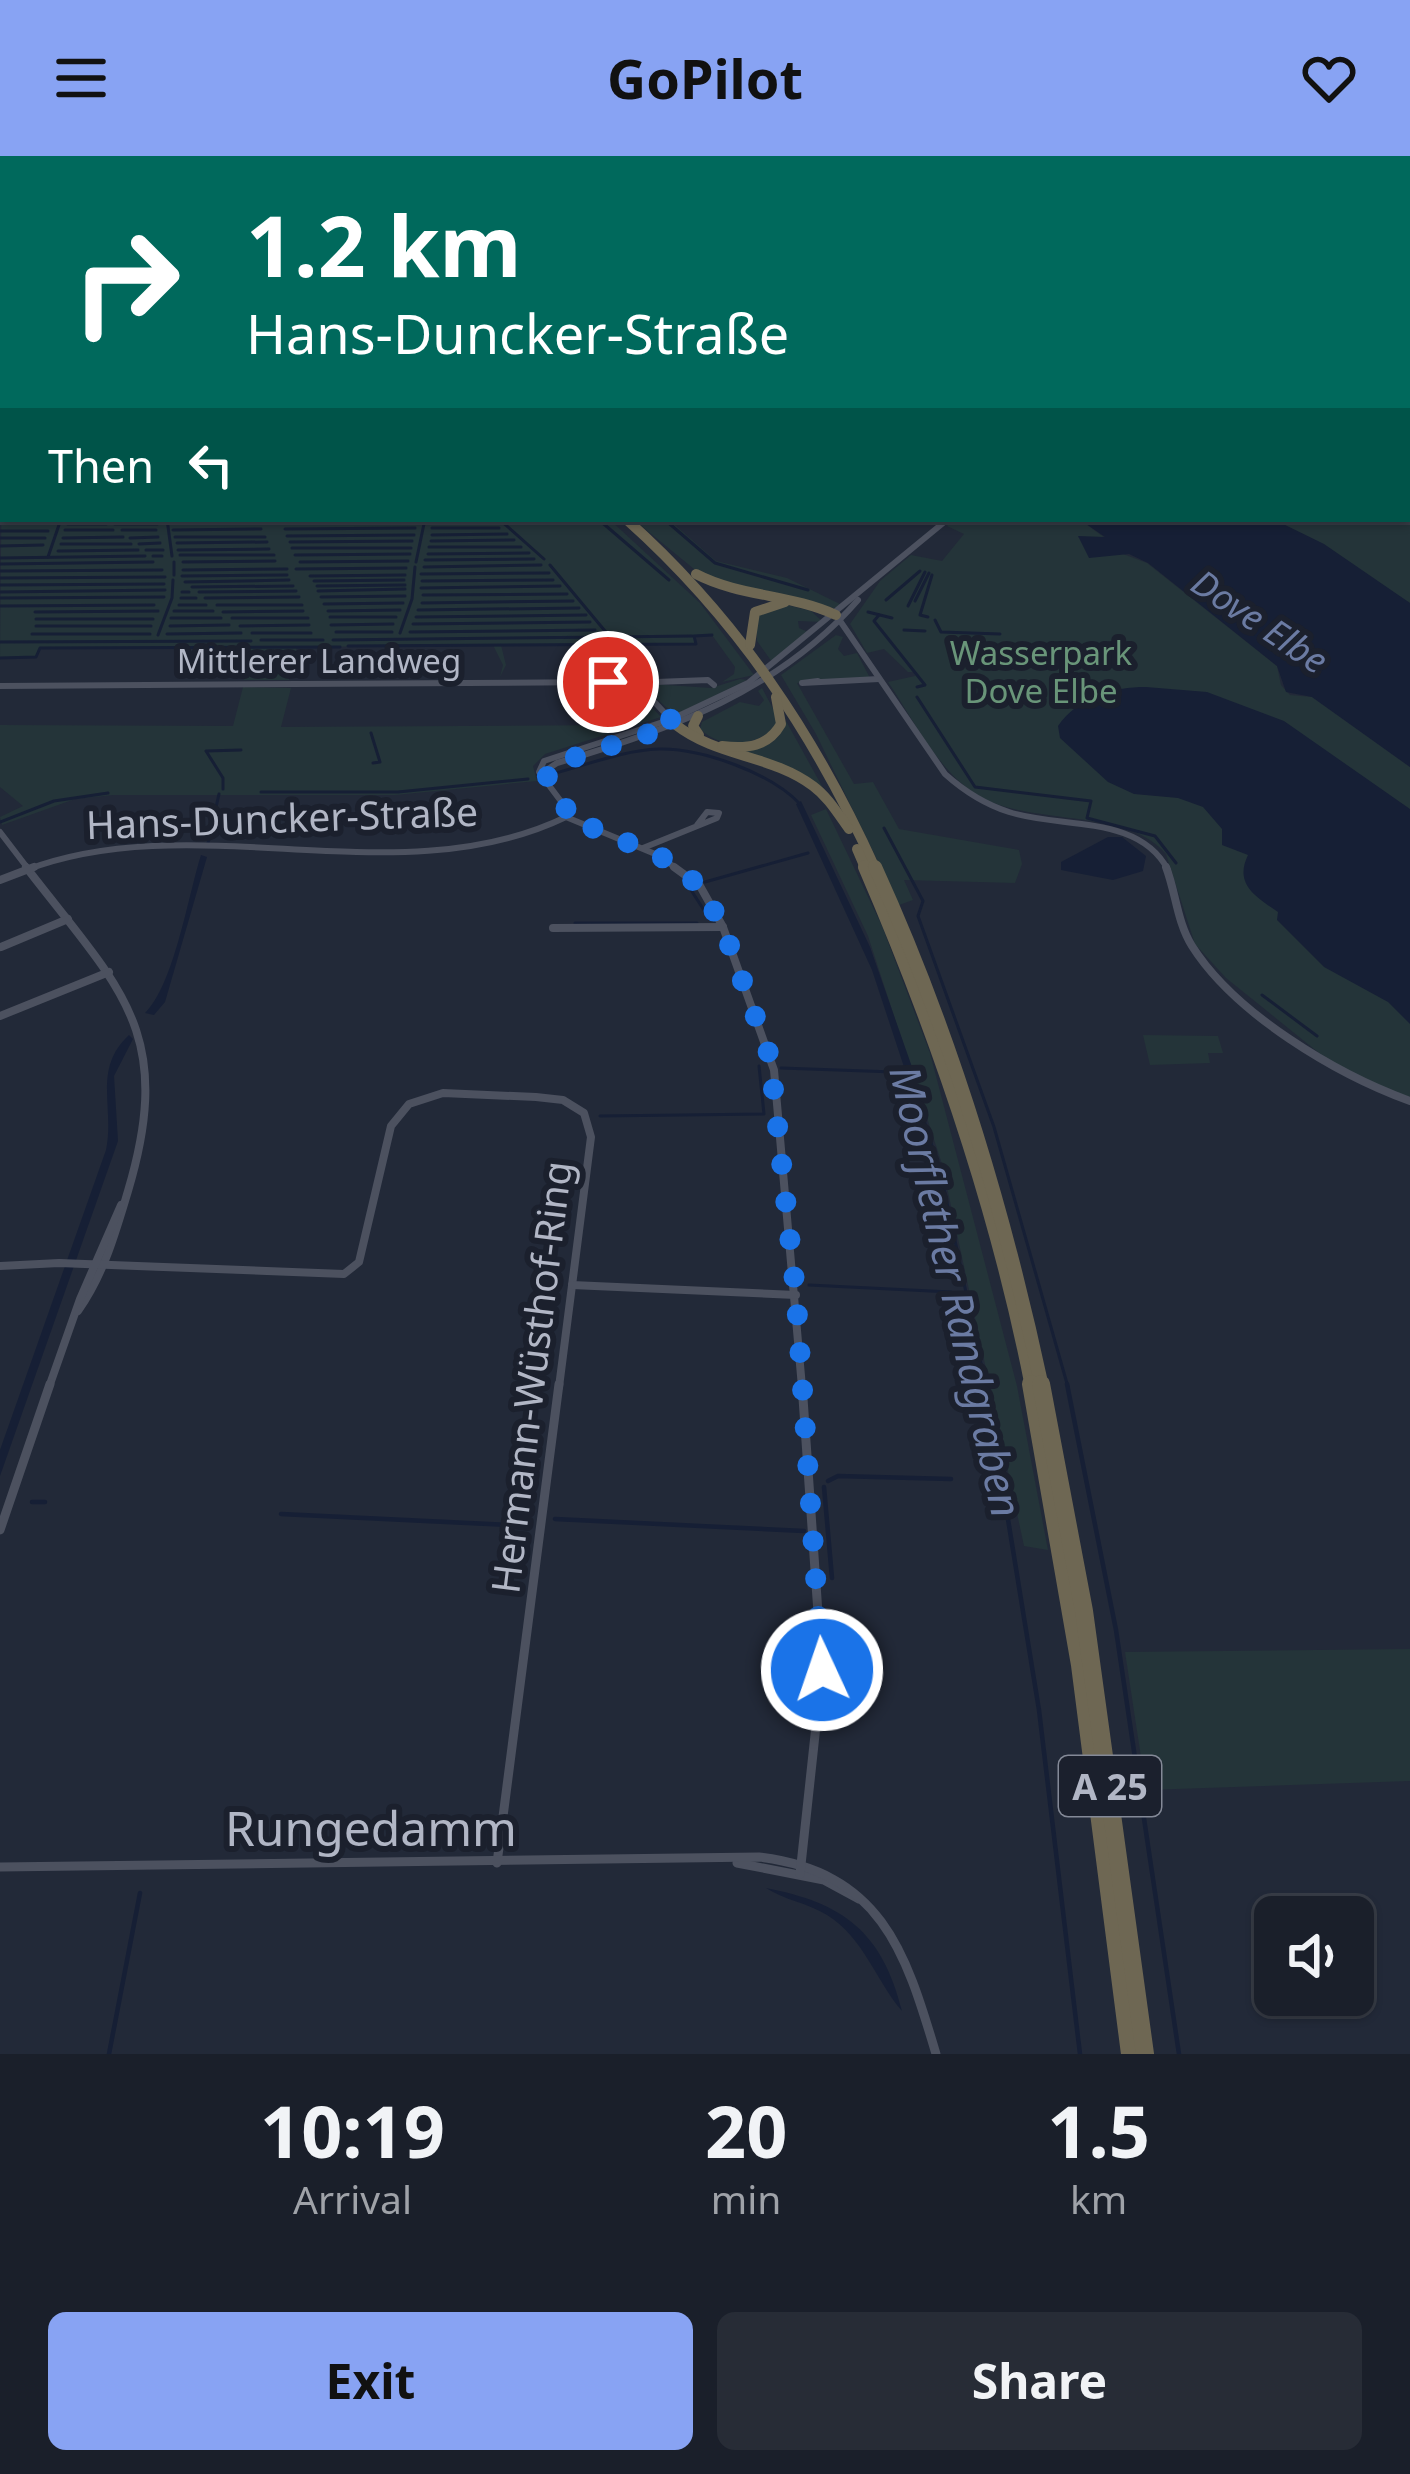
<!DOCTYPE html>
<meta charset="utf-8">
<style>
:root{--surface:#1a1f2a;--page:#272c36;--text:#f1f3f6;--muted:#9fa2a8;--line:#383d47;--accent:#88a3f3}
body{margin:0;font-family:"Noto Sans",sans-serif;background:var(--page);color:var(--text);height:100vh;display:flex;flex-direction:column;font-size:45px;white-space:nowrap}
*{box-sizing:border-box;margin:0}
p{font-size:39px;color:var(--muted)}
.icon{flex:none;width:66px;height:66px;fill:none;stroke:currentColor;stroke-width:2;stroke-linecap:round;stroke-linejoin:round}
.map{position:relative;height:1898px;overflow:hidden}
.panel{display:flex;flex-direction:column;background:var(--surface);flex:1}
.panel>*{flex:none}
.hud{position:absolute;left:0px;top:0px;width:1410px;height:366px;box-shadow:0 3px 9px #0004,0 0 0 3px var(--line);background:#00695c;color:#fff;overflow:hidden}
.buttons{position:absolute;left:1254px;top:1740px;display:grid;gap:24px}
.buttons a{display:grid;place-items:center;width:120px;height:120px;border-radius:18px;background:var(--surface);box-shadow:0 3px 9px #0004,0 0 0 3px var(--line);font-size:60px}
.pin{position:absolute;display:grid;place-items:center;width:102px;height:102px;color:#fff;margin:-51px;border:6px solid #fff;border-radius:50%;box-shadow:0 3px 12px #0007}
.me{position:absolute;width:132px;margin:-66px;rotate:357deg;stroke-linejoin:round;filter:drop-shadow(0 0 9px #0008)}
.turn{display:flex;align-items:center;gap:42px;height:252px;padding:0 48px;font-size:54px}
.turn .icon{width:156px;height:156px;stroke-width:2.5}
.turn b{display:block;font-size:84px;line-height:102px}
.then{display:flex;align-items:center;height:114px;padding:0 48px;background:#0003;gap:24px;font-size:45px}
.eta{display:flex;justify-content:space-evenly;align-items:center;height:204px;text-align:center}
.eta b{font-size:72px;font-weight:700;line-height:84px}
.button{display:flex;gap:24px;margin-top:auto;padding:24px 48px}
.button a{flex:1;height:138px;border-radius:18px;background:var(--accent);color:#111;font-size:48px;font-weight:700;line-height:138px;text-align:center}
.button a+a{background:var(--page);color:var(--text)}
header{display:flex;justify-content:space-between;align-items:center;height:156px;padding:0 48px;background:var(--accent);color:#111;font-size:54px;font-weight:700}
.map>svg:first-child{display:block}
.green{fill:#243439}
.water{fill:#161f35}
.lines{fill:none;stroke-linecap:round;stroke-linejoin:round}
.stream-far1{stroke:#161f35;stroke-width:3}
.stream{stroke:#161f35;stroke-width:4.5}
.minor-far3{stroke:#4c515f;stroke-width:4.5}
.minor-far2{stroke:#4c515f;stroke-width:6}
.minor-far1{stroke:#4c515f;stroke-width:8}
.minor{stroke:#4c515f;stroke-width:9}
.highway-far2{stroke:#6e6753;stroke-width:10}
.highway-far1{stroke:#6e6753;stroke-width:14}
.highway{stroke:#6e6753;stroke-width:18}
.route{stroke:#1a73e8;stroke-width:21;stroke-dasharray:0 37.8}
.labels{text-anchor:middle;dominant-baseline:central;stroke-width:12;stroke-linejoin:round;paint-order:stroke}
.far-park-label{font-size:33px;fill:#699579;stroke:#1b202d}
.far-street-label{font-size:33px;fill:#b1b6c5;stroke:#1b202d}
.far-water-label{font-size:36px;font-style:italic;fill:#6b7ba3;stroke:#1b202d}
.shield{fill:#1b202d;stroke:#848997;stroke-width:3}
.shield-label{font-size:36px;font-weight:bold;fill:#b1b6c5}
.street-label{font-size:39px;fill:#b1b6c5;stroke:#1b202d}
.water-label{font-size:42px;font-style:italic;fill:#6b7ba3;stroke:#1b202d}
.near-street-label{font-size:48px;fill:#b1b6c5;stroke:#1b202d}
</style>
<header><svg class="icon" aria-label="menu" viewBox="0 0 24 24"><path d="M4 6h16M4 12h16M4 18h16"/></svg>GoPilot<svg class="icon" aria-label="heart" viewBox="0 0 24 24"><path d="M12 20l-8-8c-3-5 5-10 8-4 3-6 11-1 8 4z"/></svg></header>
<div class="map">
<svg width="1410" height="1898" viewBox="0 0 1410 1898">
<rect width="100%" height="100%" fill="#222938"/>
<g class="green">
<path d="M1410,100V447L1273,363H1407Z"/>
<path d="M3,182V363H609L700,447L754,519L722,526L734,518L735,511L712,479L695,480L696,488L501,489L506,509L500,521L503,509L493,489L297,491L289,524H244L250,491L40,492L36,501L0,502Z"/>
<path d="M633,363H668L716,405L787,422L842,449L837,453L705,422Z"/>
<path d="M953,363H1079L1105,382L1078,381L1147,407L1277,510L1281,529L1290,539L1312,541L1410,611V941L1363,925L1324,901L1226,822L1195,788L1166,698C1128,652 1033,670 981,641C939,618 914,564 888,526L915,520L914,516H908L884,493L867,497L850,468L880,425L911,399L942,405L964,378L947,370Z"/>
<path d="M783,448L811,455L823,466L798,465L799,472L810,477L772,506L757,485V458Z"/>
<path d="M836,479L843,481L838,493L844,500L857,497L870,522L797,527L854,628L873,626L899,673L1019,694L1022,708L1015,727L904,724L913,744L899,749L816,578L781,519Z"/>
<path d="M740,523L747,524L675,559L647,534L652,528L711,532Z"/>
<path d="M243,531L291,532L281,571L616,569L620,531L636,535L661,561L545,598L533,610L537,625L395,639H113L75,643L2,669L0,661L23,650L0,631V569L233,570Z"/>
<path d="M762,532L777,560L776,572C753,590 722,594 700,573L702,566L740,546L759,550L764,544L758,535Z"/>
<path d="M786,565L823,632L742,595C763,592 780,588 786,565Z"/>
<path d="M826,653L882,770L930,897L1017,1230L1048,1394L1024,1390L942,1008L868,780L811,659Z"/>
<path d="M1143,879L1218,880L1223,897H1208L1210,907L1150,909Z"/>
<path d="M1410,1493V1625L1146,1634L1125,1496Z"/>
</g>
<g class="water">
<path d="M1079,363H1273L1324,388L1410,447V611L1312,541L1286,536L1277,510L1148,407L1129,398L1089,402L1078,380L1105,381Z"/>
<path d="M1146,531L1207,536L1284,565L1410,653V868L1388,846L1324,811L1277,764L1278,756C1255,740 1234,728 1248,699L1222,689V673L1203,651L1178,642L1134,638L1108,626L1060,582L1058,570C1078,541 1113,531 1146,531Z"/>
<path d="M801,645L870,791L912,911L905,914L872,814L796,648Z"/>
<path d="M1108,681H1122L1146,700L1143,715L1113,724L1061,714V706Z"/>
<path d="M201,699L207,701L165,846L154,859L145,857C174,829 188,740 201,699Z"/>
<path d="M129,879L133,883L114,920L118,985L0,1320V1294L106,994C115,952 92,913 129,879Z"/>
<path d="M766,1732C843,1747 882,1775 902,1855C876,1825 864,1782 827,1759C808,1747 784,1744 766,1732Z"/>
</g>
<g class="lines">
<g class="stream-far1">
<path d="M827,3L859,0"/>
<path d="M167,363L172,400"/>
<path d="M499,363L544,403"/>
<path d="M598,363L669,424"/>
<path d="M664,363L715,407L808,434"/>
<path d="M0,365H51"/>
<path d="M433,366H492"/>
<path d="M173,367H260"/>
<path d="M281,367L416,366"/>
<path d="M68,368H106"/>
<path d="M115,368H157"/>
<path d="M432,372H499"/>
<path d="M285,373L415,372"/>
<path d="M65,374H113"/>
<path d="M122,374H156"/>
<path d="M173,374L261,373"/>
<path d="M0,375H48"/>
<path d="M432,379L507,378"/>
<path d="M287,380L414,379"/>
<path d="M175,381H265"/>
<path d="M0,382H45"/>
<path d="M63,382L123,381"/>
<path d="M130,382L158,381"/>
<path d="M431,385L514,384"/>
<path d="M290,386L412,385"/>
<path d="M177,387L267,386"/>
<path d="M61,388H131"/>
<path d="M139,388L160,387"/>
<path d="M0,390L43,389"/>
<path d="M429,391H521"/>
<path d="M292,392H411"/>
<path d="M146,394H163"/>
<path d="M178,394L269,393"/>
<path d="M58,395L138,394"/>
<path d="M428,398L529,397"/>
<path d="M180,399H274"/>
<path d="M295,399L410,398"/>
<path d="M153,400H162"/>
<path d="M48,401L61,363"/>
<path d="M0,402L145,400"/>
<path d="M425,404L534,403"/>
<path d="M174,406V419"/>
<path d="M183,406L275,405"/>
<path d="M300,406L408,405"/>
<path d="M416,406L425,363"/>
<path d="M0,408L153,406"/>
<path d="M424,411L541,409"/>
<path d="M296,413L406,412"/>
<path d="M183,414L287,413"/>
<path d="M0,415L162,414"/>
<path d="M421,418L549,417"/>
<path d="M182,420L287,419"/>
<path d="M310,420L405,419"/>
<path d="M0,422L165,421"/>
<path d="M314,425L404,424"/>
<path d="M422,425L553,424"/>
<path d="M185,426L289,424"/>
<path d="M0,429L164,428"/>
<path d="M317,430L405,429"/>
<path d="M192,431L293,430"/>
<path d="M421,432L560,430"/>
<path d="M318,435L405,433"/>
<path d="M0,436L165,434"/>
<path d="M182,436H189"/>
<path d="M199,436L296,435"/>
<path d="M423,439L567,438"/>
<path d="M321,441L405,440"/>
<path d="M0,442L164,441"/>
<path d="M181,442H196"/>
<path d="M205,442L299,441"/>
<path d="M886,444L920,415"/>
<path d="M915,445L929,417"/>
<path d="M422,447L573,445"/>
<path d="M324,448L403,447"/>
<path d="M179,449H206"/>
<path d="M217,449H302"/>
<path d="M0,450L154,449"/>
<path d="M908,450L925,416"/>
<path d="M418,454L579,452"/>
<path d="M174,455H213"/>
<path d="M328,455L400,454"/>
<path d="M35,456L158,455"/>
<path d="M223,456L303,455"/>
<path d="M868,456L892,462"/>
<path d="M879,459L874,465L925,529L917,531"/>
<path d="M330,461H396"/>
<path d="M416,461L586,459"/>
<path d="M928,461L920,459L932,419"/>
<path d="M171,462H221"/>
<path d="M232,462H308"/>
<path d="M36,463H153"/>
<path d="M935,464L941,476L1000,478"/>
<path d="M413,468L590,466"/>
<path d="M331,469L393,468"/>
<path d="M36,470H151"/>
<path d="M170,470L229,469"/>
<path d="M240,470L309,469"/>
<path d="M904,474L925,475"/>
<path d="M336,476H392"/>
<path d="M410,476L595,474"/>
<path d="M252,477H311"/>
<path d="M400,477L412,443L415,411"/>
<path d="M32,478H150"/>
<path d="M167,478L241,477"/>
<path d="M158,479L172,442L173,424"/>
<path d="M612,481L692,480"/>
<path d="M261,484H323"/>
<path d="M333,484L610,481L550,409"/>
<path d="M0,486L251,485"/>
<path d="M348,490L696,488L694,480L712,479"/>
<path d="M0,502L36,501L40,492L340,491"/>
<path d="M917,541L975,631L1091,645L1087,662L1155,680L1176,707"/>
<path d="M371,577L380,606L373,607"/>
<path d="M556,617C589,608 625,594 659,593C701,592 771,617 800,648"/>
<path d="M223,633V622L206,595L241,594"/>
<path d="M261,636H398L528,623"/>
<path d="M0,666L54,645L108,637"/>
<path d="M884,672L923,745L918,760L994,971L1068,1231"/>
<path d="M208,687L219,638"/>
<path d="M705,726L808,697"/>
<path d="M691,734L709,762"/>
<path d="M575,767H697"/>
<path d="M1262,839L1317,880"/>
<path d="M781,912L894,916"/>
<path d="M908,912L942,1023L986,1231"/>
<path d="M600,960L764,958L759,910"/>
<path d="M809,1129L951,1136"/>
</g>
<g class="stream">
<path d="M986,1228L1039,1554L1080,1898"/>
<path d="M1067,1228L1116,1474L1179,1898"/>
<path d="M828,1325L838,1320L951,1323"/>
<path d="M824,1331L832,1422"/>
<path d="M32,1346H45"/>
<path d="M281,1358L529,1370"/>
<path d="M555,1363L804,1375"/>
<path d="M109,1898L140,1737"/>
</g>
<path class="minor-far3" d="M11,3L69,2"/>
<g class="minor-far2">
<path d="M836,459L945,618C964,635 984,648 1009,656C1061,673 1139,658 1168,714"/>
<path d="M818,525L802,527L879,523"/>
<path d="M0,530L608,526L646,537L676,569"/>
<path d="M638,532L656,526L708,524L714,529"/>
<path d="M547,623L548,613L557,607C670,574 779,535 858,444"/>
<path d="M566,661L660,700L678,714"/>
<path d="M566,661L563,648L539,616L544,605L672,563L748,527L948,363"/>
<path d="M0,676L29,714"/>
<path d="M643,692L717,662L719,657L707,656L697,669"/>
<path d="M26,714C197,649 398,742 566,661"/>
</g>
<g class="minor-far1">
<path d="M26,711C119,832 176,874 128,1035C115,1078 104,1118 78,1155"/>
<path d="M674,711L700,730L723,771L774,914L802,1231"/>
<path d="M1166,711C1176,737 1177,766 1192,790C1235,858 1336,918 1410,945"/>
<path d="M0,724L34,711"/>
<path d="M553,772L723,771"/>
<path d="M1,791L68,763"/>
<path d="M0,860L109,816"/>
<path d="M0,1110L59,1107L344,1118L359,1106L391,970L409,948L443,937L536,941L563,944L584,957L591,981L559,1231"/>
<path d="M572,1129L796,1139"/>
<path d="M49,1231L80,1143L121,1049"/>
</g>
<g class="minor">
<path d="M0,1374L50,1228"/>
<path d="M497,1707L559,1228"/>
<path d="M737,1707L824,1724L859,1743"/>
<path d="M0,1711L759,1701C880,1716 905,1793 936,1898"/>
<path d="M800,1718L822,1514L802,1228"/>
</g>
<g class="highway-far2">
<path d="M626,363C737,462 815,579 876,714"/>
<path d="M696,418C740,441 791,438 836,459"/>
<path d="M750,489L755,456L785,446"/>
<path d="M698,560L693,570L699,579"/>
<path d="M676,569C717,601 772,599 813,630C828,641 838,658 849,673"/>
<path d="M722,590C747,593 768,591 781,568L776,541"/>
<path d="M857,693L866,714"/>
</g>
<g class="highway-far1">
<path d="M865,711C937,878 997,1052 1032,1231"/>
<path d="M875,711C951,877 1004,1053 1042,1231"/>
</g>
<g class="highway">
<path d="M1031,1228L1080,1509L1130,1898"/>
<path d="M1041,1228L1084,1455L1145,1898"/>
</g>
</g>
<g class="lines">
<path class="route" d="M608,526L646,537L676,569L557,607L548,613L547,625L566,652V661L660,700L700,730L723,771L770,901L796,1139L822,1514"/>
</g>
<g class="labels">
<g class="far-park-label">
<text x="1041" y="496">Wasserpark<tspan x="1041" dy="38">Dove Elbe</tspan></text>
</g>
<g class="far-street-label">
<text x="319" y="504">Mittlerer Landweg</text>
</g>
<g class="far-water-label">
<text transform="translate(1260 465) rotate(34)">Dove Elbe</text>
</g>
<rect class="shield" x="1059" y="1600" width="102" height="60" rx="9"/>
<g class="shield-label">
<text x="1110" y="1630">A 25</text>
</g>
<g class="street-label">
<text transform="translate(282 661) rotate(-2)">Hans-Duncker-Straße</text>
<text transform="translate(530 1221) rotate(-83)">Hermann-Wüsthof-Ring</text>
</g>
<g class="water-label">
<text transform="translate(957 1135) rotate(77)">Moorflether Randgraben</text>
</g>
<g class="near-street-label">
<text x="371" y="1671">Rungedamm</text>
</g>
</g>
</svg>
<div class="buttons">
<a><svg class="icon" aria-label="sound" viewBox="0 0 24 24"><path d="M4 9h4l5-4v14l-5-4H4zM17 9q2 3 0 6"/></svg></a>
</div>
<div class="pin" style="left:608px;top:526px;background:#d93025"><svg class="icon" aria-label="arrive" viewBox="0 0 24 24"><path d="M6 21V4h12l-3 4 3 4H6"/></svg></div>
<svg class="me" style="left:822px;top:1514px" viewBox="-20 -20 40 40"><circle r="17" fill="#1a73e8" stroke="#fff" stroke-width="3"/><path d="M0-11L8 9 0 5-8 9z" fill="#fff"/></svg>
<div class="hud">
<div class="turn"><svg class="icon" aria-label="right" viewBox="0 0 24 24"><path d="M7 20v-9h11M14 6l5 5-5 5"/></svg><div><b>1.2 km</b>Hans-Duncker-Straße</div></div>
<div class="then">Then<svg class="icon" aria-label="left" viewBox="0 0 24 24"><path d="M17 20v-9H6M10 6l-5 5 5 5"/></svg></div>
</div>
</div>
<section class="panel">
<div class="eta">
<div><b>10:19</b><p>Arrival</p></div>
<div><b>20</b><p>min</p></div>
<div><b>1.5</b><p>km</p></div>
</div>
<div class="button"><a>Exit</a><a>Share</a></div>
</section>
